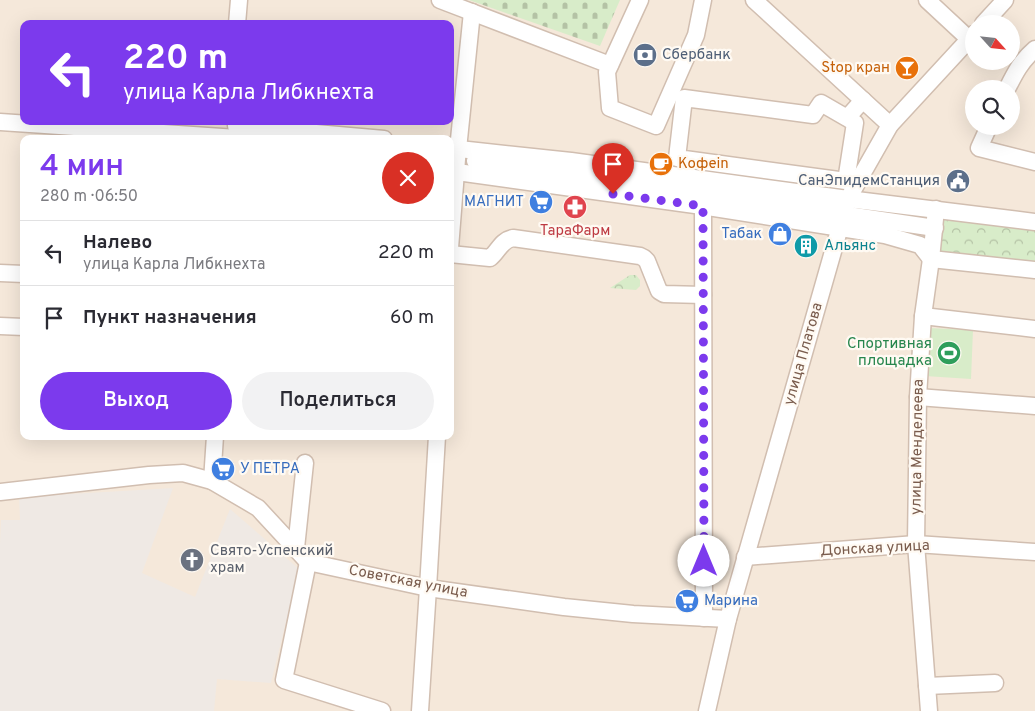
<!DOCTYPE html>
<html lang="ru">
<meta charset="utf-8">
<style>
:root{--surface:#fff;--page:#f2f2f3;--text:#2b2b33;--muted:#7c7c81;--line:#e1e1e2;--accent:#7c3aed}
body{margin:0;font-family:Overpass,sans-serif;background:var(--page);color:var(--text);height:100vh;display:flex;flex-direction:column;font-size:19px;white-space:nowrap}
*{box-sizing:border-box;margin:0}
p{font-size:16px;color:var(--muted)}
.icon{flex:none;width:28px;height:28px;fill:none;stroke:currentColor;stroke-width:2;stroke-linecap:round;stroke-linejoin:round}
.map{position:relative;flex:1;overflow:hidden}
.drawer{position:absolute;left:20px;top:135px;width:434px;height:305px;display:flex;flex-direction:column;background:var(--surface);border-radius:10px;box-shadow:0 5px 20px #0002}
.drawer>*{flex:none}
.hud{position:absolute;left:20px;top:20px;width:434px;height:105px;border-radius:10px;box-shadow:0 5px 20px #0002;background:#7c3aed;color:#fff;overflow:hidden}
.needle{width:32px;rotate:117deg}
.controls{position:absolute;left:965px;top:15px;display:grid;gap:10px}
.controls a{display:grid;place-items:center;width:55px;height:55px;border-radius:50%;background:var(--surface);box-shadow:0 5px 20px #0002;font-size:25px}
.pin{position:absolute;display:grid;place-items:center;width:42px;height:42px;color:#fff;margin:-51px -21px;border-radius:50% 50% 50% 0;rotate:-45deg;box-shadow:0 0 5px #0007}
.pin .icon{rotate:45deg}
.me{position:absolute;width:55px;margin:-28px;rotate:0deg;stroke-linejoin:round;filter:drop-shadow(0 0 4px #0008)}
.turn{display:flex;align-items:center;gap:18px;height:105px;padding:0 20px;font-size:22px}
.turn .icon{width:65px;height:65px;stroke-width:2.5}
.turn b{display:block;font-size:35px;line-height:42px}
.round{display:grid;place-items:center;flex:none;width:52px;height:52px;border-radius:26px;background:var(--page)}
.summary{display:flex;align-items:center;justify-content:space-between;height:85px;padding:0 20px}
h1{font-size:30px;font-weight:600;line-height:38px;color:var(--accent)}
.button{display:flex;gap:10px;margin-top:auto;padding:10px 20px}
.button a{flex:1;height:58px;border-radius:30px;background:var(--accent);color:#fff;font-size:20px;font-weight:600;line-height:58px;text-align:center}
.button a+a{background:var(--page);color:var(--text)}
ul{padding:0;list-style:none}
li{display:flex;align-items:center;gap:15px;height:65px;padding:0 20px;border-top:1px solid var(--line)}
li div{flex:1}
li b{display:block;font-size:19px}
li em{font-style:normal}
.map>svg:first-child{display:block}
.residential{fill:#f5e8da;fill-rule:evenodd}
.industrial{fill:#efe9e4}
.cemetery{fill:url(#cemetery-stones)}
.park{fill:url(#park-crowns)}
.pitch{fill:#d8ecc9}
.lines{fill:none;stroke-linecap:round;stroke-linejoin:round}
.minor-casing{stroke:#d1beb0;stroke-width:19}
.minor{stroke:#fff;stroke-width:16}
.route{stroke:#7c3aed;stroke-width:9;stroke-dasharray:0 16.2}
.labels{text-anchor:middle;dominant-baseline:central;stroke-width:4.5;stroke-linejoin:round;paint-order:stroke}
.service-label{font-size:15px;fill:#4e5e75;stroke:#fffaf3;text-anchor:start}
.food-label{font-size:15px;fill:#c56008;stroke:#fffaf3;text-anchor:end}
.shop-label{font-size:15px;fill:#366cbe;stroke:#fffaf3;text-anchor:end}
.health-label{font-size:15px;fill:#be3a42;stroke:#fffaf3}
.culture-label{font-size:15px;fill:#0d838f;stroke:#fffaf3;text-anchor:start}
.leisure-label{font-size:15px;fill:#27864d;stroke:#fffaf3;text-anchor:end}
.street-label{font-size:15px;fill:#7a5c4d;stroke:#fffaf3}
.worship-label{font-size:15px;fill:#5b616d;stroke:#fffaf3;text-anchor:start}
</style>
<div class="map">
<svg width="1035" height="711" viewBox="0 0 1035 711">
<defs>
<pattern id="cemetery-stones" width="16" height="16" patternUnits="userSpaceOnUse" patternTransform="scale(1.25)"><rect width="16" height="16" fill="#d8ecc9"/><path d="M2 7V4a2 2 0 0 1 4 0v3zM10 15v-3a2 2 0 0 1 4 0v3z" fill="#b4c2a5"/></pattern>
<pattern id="park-crowns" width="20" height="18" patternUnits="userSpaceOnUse" patternTransform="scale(1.25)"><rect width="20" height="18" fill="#d8ecc9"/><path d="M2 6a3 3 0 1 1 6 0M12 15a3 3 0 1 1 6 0" fill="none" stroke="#b4c2a5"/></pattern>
</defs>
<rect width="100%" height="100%" fill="#fdf6ec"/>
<path class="residential" d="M0,0H1035V711H0ZM24,24H450V121H24ZM974,24H1011V61H974ZM974,89H1011V126H974ZM24,139H450V436H24Z"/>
<path class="industrial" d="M173,488L142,573L195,597L230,509L299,569L271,683L217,679L214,711H0V544L1,520H20L19,497Z"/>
<path class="cemetery" d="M469,0H620L600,46Z"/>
<g class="park">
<path d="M940,218L1035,228V267L934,256Z"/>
<path d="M630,275H636L640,280V286L636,290L610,288Z"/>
</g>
<path class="pitch" d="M928,328L973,330L971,379L925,376Z"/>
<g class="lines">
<g class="minor-casing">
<g id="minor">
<path d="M440,0L610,65"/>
<path d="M640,0L607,72L610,108L656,126L696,35L703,0"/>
<path d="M754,0L890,125"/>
<path d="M927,0L969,39"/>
<path d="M237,24L239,0"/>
<path d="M983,24L1005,0"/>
<path d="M1007,89C1015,73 1021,61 1035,49"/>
<path d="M847,118L855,123L846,181L677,158L684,98L813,115L821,103L847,118L863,100"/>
<path d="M0,122L252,139"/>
<path d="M236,126L384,139"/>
<path d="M989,126L979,148L1035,162"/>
<path d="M450,146L459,149L571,161L848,199L1035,222"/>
<path d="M475,161L844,214"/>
<path d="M450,171L695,205L885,235L920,245L931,259L1035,270"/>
<path d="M703,206L704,618"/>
<path d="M854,216L935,228"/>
<path d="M450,248L457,159L472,12"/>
<path d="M450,254L490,258C498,252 501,240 513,238L640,256L644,258L647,261L659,291L664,294L703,295"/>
<path d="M0,273L24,274"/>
<path d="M923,316L1035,329"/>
<path d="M0,326L24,327"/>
<path d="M918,397L1035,406"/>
<path d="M212,481L215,436"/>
<path d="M0,492L149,475L183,473L212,481L258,508L308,562L428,588L564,607L633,614L728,619"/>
<path d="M296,548L305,463"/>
<path d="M745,557L916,544L1035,552"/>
<path d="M308,562L284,680L382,711"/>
<path d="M927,686L995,683"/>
<path d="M420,711L428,588L437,436"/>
<path d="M707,711L728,619L848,199L890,125L974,34"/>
<path d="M929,711L916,544L918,397L923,316L931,259L936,209"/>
</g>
</g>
<use href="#minor" class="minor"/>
</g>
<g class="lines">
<path class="route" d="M613,194L703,206L704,561"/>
</g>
<defs>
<g id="bank-disc" transform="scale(1.25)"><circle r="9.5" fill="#5c6f8a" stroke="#fffaf3"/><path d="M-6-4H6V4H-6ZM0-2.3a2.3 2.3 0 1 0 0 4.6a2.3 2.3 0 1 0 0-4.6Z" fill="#fff"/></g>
<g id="bar-disc" transform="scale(1.25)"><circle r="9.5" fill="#e8710a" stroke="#fffaf3"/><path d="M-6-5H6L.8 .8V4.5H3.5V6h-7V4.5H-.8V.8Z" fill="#fff"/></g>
<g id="cafe-disc" transform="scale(1.25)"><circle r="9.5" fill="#e8710a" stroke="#fffaf3"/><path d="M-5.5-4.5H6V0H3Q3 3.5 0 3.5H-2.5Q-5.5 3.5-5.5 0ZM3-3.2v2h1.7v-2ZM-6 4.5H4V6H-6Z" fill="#fff"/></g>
<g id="civic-disc" transform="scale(1.25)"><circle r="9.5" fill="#5c6f8a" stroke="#fffaf3"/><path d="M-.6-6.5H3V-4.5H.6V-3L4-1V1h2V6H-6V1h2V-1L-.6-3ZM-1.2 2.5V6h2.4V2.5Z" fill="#fff"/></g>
<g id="supermarket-disc" transform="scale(1.25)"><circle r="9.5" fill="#3f7fe0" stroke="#fffaf3"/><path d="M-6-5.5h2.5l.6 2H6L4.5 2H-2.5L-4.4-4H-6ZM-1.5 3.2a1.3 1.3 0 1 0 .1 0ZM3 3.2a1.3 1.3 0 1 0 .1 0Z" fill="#fff"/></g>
<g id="pharmacy-disc" transform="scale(1.25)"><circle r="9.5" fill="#e0444e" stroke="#fffaf3"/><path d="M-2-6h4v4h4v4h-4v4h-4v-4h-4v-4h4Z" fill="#fff"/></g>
<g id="shop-disc" transform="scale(1.25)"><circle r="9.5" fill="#3f7fe0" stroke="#fffaf3"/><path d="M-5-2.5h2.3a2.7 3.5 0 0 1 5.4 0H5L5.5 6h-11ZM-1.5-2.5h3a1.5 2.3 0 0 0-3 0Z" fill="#fff"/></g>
<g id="building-disc" transform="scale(1.25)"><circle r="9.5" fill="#0f9aa8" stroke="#fffaf3"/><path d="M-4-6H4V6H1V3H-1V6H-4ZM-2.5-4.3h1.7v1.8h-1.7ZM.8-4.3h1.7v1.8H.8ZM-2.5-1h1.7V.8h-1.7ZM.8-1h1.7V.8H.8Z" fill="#fff"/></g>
<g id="stadium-disc" transform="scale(1.25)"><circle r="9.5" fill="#2e9e5b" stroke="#fffaf3"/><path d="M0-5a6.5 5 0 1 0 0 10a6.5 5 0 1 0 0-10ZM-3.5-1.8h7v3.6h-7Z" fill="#fff"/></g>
<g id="church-disc" transform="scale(1.25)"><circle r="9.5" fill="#6b7280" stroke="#fffaf3"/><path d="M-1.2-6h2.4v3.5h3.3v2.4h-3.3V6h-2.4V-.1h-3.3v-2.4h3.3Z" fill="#fff"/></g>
</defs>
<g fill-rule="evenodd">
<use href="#bank-disc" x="645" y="55"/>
<use href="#bar-disc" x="907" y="68"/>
<use href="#cafe-disc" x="661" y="164"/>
<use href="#civic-disc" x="958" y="181"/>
<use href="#supermarket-disc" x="541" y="202"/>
<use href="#pharmacy-disc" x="575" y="207"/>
<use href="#shop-disc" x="780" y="234"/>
<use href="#building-disc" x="806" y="246"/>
<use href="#stadium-disc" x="949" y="353"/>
<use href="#supermarket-disc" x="223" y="469"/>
<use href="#church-disc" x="192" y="560"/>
<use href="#supermarket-disc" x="687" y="601"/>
</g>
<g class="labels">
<g class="service-label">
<text x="662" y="55">Сбербанк</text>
<text x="940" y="181" text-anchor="end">СанЭпидемСтанция</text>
</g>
<g class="food-label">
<text x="890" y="68">Stop кран</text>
<text x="678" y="164" text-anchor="start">Кофеin</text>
</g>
<g class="shop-label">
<text x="524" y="202">МАГНИТ</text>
<text x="762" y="234">Табак</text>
<text x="240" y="469" text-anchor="start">У ПЕТРА</text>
<text x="704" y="601" text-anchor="start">Марина</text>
</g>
<g class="health-label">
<text x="575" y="231">ТараФарм</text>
</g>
<g class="culture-label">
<text x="824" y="246">Альянс</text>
</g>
<g class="leisure-label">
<text x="932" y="344">Спортивная<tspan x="932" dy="17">площадка</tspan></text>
</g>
<g class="street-label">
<text transform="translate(804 354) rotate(-74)">улица Платова</text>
<text transform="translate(918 447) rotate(-89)">улица Менделеева</text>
<text transform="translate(875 549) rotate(-3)">Донская улица</text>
<text transform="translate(408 582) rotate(11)">Советская улица</text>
</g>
<g class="worship-label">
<text x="210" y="551">Свято-Успенский<tspan x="210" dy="17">храм</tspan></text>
</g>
</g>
</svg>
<div class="controls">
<a><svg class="needle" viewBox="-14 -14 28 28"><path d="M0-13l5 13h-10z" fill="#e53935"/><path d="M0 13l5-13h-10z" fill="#7c7c81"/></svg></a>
<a><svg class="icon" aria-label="search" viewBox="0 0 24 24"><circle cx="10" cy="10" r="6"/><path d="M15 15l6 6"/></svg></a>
</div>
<div class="pin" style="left:613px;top:194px;background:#d93025"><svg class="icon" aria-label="arrive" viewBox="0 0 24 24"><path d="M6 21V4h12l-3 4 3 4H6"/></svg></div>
<svg class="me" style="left:704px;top:561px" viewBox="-20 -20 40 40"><circle r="19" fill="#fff"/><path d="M0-13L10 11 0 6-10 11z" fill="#7c3aed"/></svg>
<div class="hud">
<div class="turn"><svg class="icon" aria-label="left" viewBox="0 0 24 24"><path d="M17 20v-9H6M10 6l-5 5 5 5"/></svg><div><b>220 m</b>улица Карла Либкнехта</div></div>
</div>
<section class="drawer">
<div class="summary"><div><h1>4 мин</h1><p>280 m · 06:50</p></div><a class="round" style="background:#d93025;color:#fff"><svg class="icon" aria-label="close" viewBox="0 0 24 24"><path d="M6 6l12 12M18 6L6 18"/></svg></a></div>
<ul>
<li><svg class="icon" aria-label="left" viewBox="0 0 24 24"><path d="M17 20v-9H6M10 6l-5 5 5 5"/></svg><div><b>Налево</b><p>улица Карла Либкнехта</p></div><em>220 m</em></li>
<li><svg class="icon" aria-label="arrive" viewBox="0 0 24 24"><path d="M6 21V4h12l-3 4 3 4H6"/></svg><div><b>Пункт назначения</b></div><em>60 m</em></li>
</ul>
<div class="button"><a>Выход</a><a>Поделиться</a></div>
</section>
</div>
